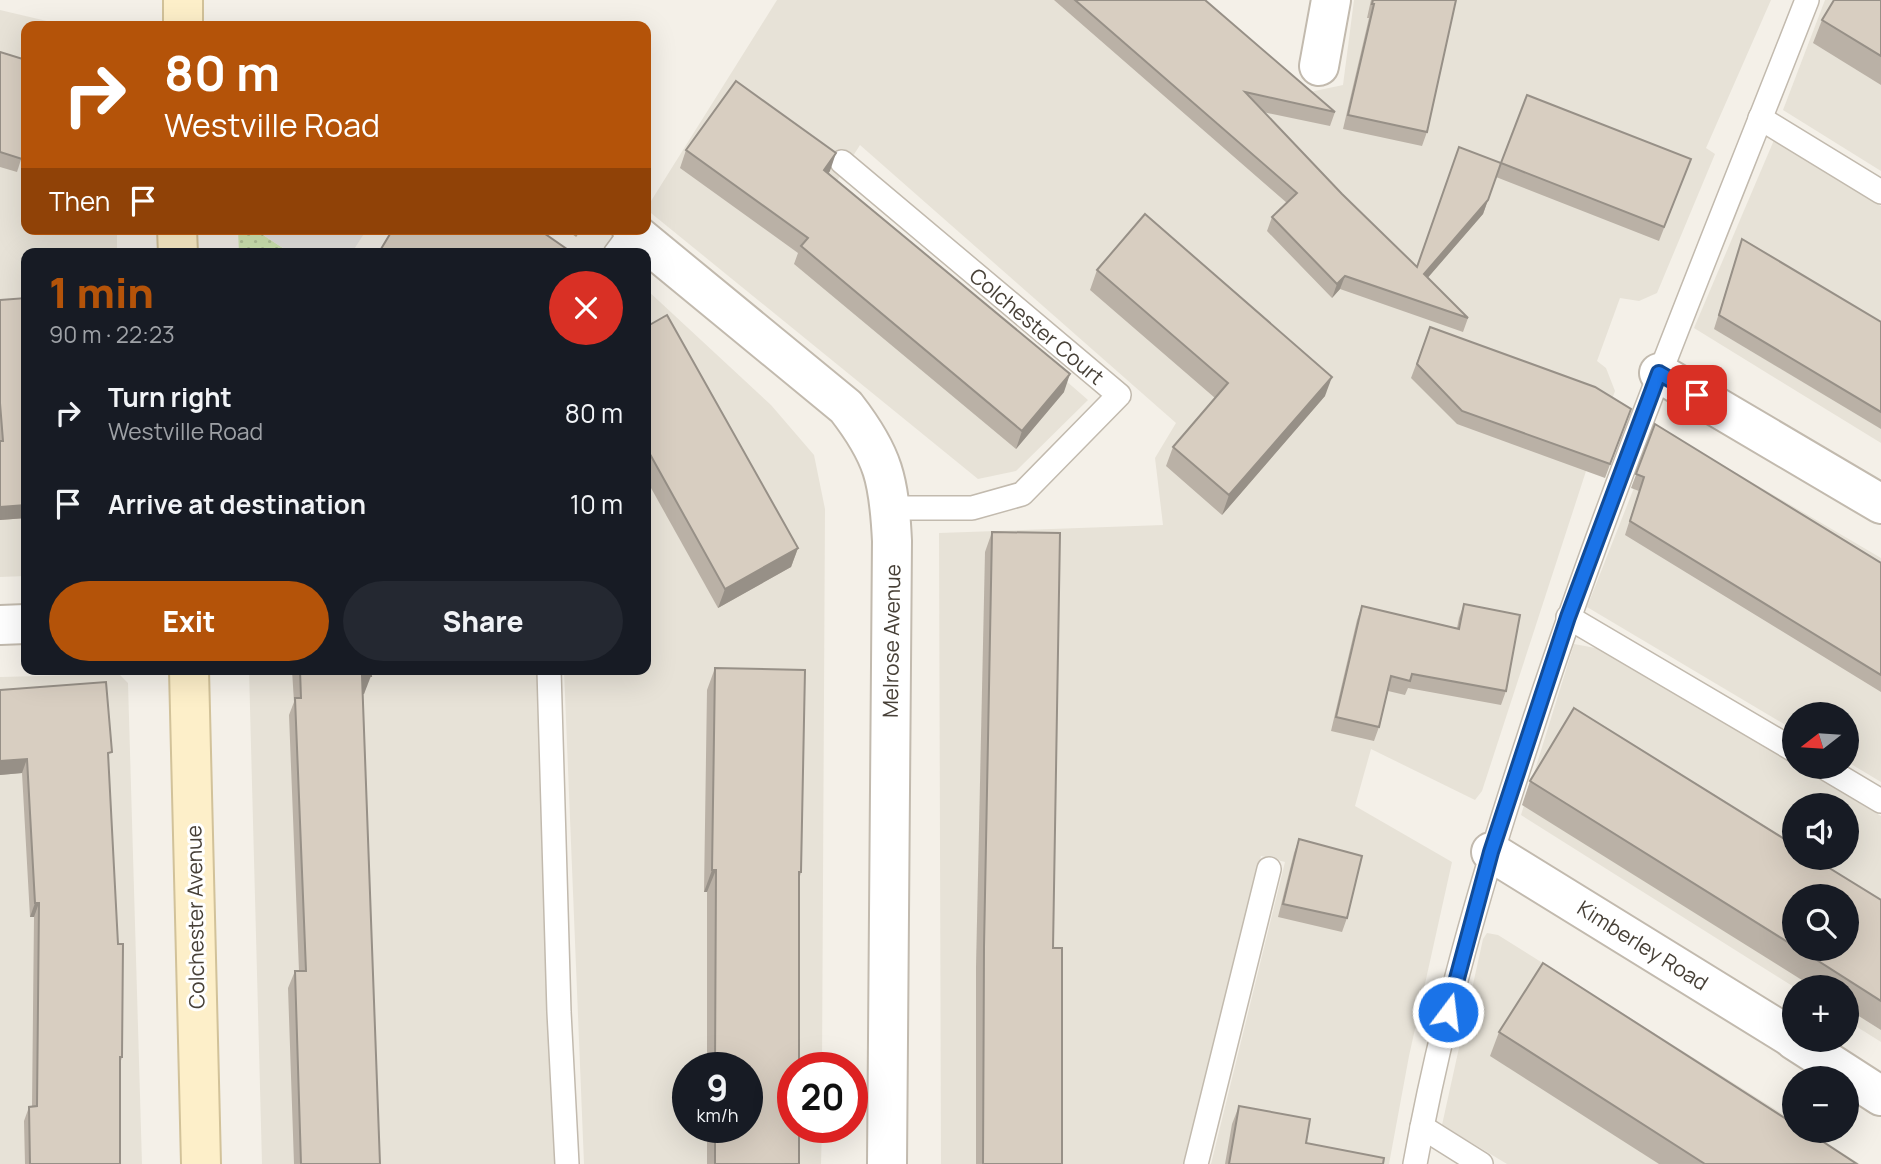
<!DOCTYPE html>
<meta charset="utf-8">
<style>
:root{--surface:#171b24;--page:#242831;--text:#f1f3f6;--muted:#9ea1a6;--accent:#b45309}
body{margin:0;font-family:Manrope,sans-serif;background:var(--page);color:var(--text);height:100vh;display:flex;flex-direction:column;font-size:26px;white-space:nowrap}
*{box-sizing:border-box;margin:0}
p{font-size:23px;color:var(--muted)}
.icon{flex:none;width:38px;height:38px;fill:none;stroke:currentColor;stroke-width:2;stroke-linecap:round;stroke-linejoin:round}
.map{position:relative;flex:1;overflow:hidden}
.details{position:absolute;left:21px;top:248px;width:630px;height:427px;display:flex;flex-direction:column;background:var(--surface);border-radius:14px;box-shadow:0 7px 28px #0002}
.details>*{flex:none}
.banner{position:absolute;left:21px;top:21px;width:630px;height:214px;border-radius:14px;box-shadow:0 7px 28px #0002;background:#b45309;color:#fff;overflow:hidden}
.needle{width:46px;rotate:253deg}
.buttons{position:absolute;left:1782px;top:702px;display:grid;gap:14px}
.buttons a{display:grid;place-items:center;width:77px;height:77px;border-radius:50%;background:var(--surface);box-shadow:0 7px 28px #0002;font-size:35px}
.speed{position:absolute;left:672px;top:1052px;display:flex;gap:14px;font-size:35px;font-weight:700;text-align:center}
.speed>*{display:grid;place-content:center;width:91px;height:91px;border-radius:50%;background:var(--surface);box-shadow:0 7px 28px #0002;line-height:1}
.speed small{font-size:18px;font-weight:400}
.speed .limit{border:10px solid #d22;background:#fff;color:#111}
.pin{position:absolute;display:grid;place-items:center;width:60px;height:60px;color:#fff;margin:-30px;border-radius:14px;box-shadow:0 4px 10px #0006}
.me{position:absolute;width:77px;margin:-38px;rotate:15deg;stroke-linejoin:round;filter:drop-shadow(0 0 5px #0008)}
.turn{display:flex;align-items:center;gap:24px;height:147px;padding:0 28px;font-size:32px}
.turn .icon{width:91px;height:91px;stroke-width:2.5}
.turn b{display:block;font-size:49px;line-height:60px}
.then{display:flex;align-items:center;height:66px;padding:0 28px;background:#0003;gap:14px;font-size:26px}
.round{display:grid;place-items:center;flex:none;width:74px;height:74px;border-radius:37px;background:var(--page)}
.head{display:flex;align-items:center;justify-content:space-between;height:119px;padding:0 28px}
h1{font-size:42px;font-weight:800;line-height:52px;color:var(--accent)}
.button{display:flex;gap:14px;margin-top:auto;padding:14px 28px}
.button a{flex:1;height:80px;border-radius:42px;background:var(--accent);color:#fff;font-size:28px;font-weight:800;line-height:80px;text-align:center}
.button a+a{background:var(--page);color:var(--text)}
ul{padding:0;list-style:none}
li{display:flex;align-items:center;gap:21px;height:91px;padding:0 28px}
li div{flex:1}
li b{display:block;font-size:26px}
li em{font-style:normal}
.map>svg:first-child{display:block}
.residential{fill:#e7e2d7;fill-rule:evenodd}
.green{fill:url(#green-dots)}
.parking{fill:#e5e3e0}
.lines{fill:none;stroke-linecap:round;stroke-linejoin:round}
.lane-casing{stroke:#c2baae;stroke-width:26}
.street-casing{stroke:#c2baae;stroke-width:42}
.secondary-casing{stroke:#d2c299;stroke-width:42}
.path{stroke:#c0b39d;stroke-width:4.5;stroke-dasharray:3.5 3.5;stroke-linecap:butt}
.lane{stroke:#fff;stroke-width:23}
.street{stroke:#fff;stroke-width:38}
.secondary{stroke:#fdefc9;stroke-width:38}
.wall{fill:#bab1a6;fill-rule:evenodd}
.shaded-wall{fill:#979087}
.building{fill:#d8cec1;stroke:#979087;stroke-width:2}
.route-casing{stroke:#114b97;stroke-width:18}
.route{stroke:#1a73e8;stroke-width:12}
.labels{text-anchor:middle;dominant-baseline:central;stroke-width:6;stroke-linejoin:round;paint-order:stroke}
.street-label{font-size:21px;fill:#474037;stroke:#fff}
</style>
<div class="map">
<svg width="1881" height="1164" viewBox="0 0 1881 1164">
<defs>
<pattern id="green-dots" width="8" height="8" patternUnits="userSpaceOnUse" patternTransform="scale(1.75)"><rect width="8" height="8" fill="#d1e7b3"/><path d="M2 2h.1M6 6h.1" fill="none" stroke="#b5c79b" stroke-width="1.8" stroke-linecap="round"/></pattern>
</defs>
<rect width="100%" height="100%" fill="#f4f0e8"/>
<g class="residential">
<path d="M777,0H1198L1305,93L1343,85L1354,0H1771L1706,148L1715,154L1657,293L1639,301L1620,298L1597,361L1606,368L1615,391L1587,468L1482,791L1475,800L1371,749L1355,806L1452,862L1409,1056L1389,1164H1211L1285,862L1261,856L1236,963L1183,1164H941L939,533L1163,525L1155,458L1176,423L860,145L837,181L1088,400L1016,471L978,479L646,209Z"/>
<path d="M1825,0H1881V171L1783,110Z"/>
<path d="M0,10L68,26H26V229H117V254H26V576L0,577Z"/>
<path d="M1774,140L1881,206V443L1694,328Z"/>
<path d="M646,289L771,405L814,455L825,509L822,1067L793,1068V1127H822L821,1164H584L564,670H646ZM688,1068H747V1127H688Z"/>
<path d="M1658,427L1881,558V782L1846,761V714H1794V730L1587,607Z"/>
<path d="M1574,644L1601,649L1794,763V766L1800,767L1881,816V1042L1846,1020V987H1794L1521,815ZM1794,805H1846V858H1794ZM1794,896H1846V948H1794Z"/>
<path d="M249,670H538L556,1164H262Z"/>
<path d="M119,674L128,683L142,1164H0V677Z"/>
<path d="M1487,933L1498,935L1740,1087L1794,1121V1130L1808,1131L1860,1164H1507L1442,1125L1483,939Z"/>
</g>
<path class="green" d="M238,229H254L292,254H239Z"/>
<path class="parking" d="M254,229H367L351,254H292Z"/>
<g class="lines">
<g class="lane-casing">
<g id="lane">
<path d="M1760,118L1881,192"/>
<path d="M842,162L1119,395L1022,494L972,508H890"/>
<path d="M615,254L632,231"/>
<path d="M1568,617L1794,750"/>
<path d="M549,670L559,1012L567,1164"/>
<path d="M1822,766L1881,801"/>
<path d="M1422,1127L1481,1164"/>
<path d="M1196,1164L1269,869"/>
<path d="M1415,1164C1441,1020 1482,879 1528,740C1609,489 1711,246 1807,0"/>
</g>
</g>
<g class="street-casing">
<g id="street">
<path d="M1319,66L1331,0"/>
<path d="M632,231L846,407C884,456 889,480 892,541L887,1164"/>
<path d="M1659,373L1881,504"/>
<path d="M0,625L26,624"/>
<path d="M1491,852L1794,1039"/>
<path d="M1794,1040L1881,1096"/>
</g>
</g>
<g class="secondary-casing">
<g id="secondary">
<path d="M183,26V0"/>
<path d="M177,229L178,254"/>
<path d="M189,670L201,1164"/>
</g>
</g>
<path class="path" d="M569,229L580,237"/>
<use href="#lane" class="lane"/>
<use href="#street" class="street"/>
<use href="#secondary" class="secondary"/>
</g>
<g class="wall">
<path d="M1054,0H1205L1335,112L1330,126L1263,112L1342,194L1417,267L1501,163L1691,159L1659,241L1496,177L1483,214L1427,278L1468,318L1463,332L1340,289L1332,298L1267,231L1272,217L1287,203Z"/>
<path d="M1371,0H1456L1427,132L1422,146L1343,129L1369,18H1367Z"/>
<path d="M1881,0V85L1813,43L1822,20Z"/>
<path d="M0,52L26,144L17,172L0,167Z"/>
<path d="M686,150L830,171L828,173L1064,392L1016,449L794,264L798,253L680,168Z"/>
<path d="M1742,239L1881,322V429L1714,329Z"/>
<path d="M1097,270L1325,396L1222,515L1166,466L1173,447L1215,398L1090,290Z"/>
<path d="M0,300L26,518L0,520Z"/>
<path d="M646,327L798,548L791,567L718,608L646,479Z"/>
<path d="M1430,327L1631,409L1605,478L1457,424L1411,378Z"/>
<path d="M1655,424L1881,563V692L1625,535L1639,491L1631,488Z"/>
<path d="M992,532L1053,948L1062,1164H976V967L985,552Z"/>
<path d="M1464,604L1506,691L1501,705L1408,688L1405,695L1388,691L1379,727L1374,741L1331,731L1357,620L1362,606L1457,628L1459,618Z"/>
<path d="M715,668L801,872L799,880V1164H707V1127H747V1068H707V892H704L707,690Z"/>
<path d="M292,670H370L364,694H363L380,1164H294L288,988L295,971H299L289,715L294,702Z"/>
<path d="M0,690L108,762L122,1057L120,1064V1164H25L24,1121L29,1107H32L34,917H30L22,773L0,775Z"/>
<path d="M1530,781L1881,900V1030L1846,1008V987H1813L1522,805ZM1794,896L1846,948H1794Z"/>
<path d="M1299,839L1347,918L1342,932L1278,917L1294,853Z"/>
<path d="M1499,1032L1857,1164H1659L1490,1056Z"/>
<path d="M1239,1106L1306,1143L1383,1164H1225L1232,1124Z"/>
</g>
<g class="shaded-wall">
<path d="M836,153L830,171L818,188L824,170Z"/>
<path d="M1488,200L1483,214L1419,288L1424,274Z"/>
<path d="M1345,276L1340,289L1332,298L1337,284Z"/>
<path d="M1070,374L1064,392L1016,449L1022,431Z"/>
<path d="M1332,377L1325,396L1222,515L1229,495Z"/>
<path d="M26,505V518L0,520V507Z"/>
<path d="M798,548L791,567L718,608L725,589Z"/>
<path d="M362,676H371L364,694H356Z"/>
<path d="M27,759L22,773L0,775V761Z"/>
<path d="M712,870H716L707,892H704Z"/>
<path d="M35,903H39L34,917H30Z"/>
</g>
<g class="building">
<path d="M1075,0H1205L1335,112L1245,92L1342,194L1417,267L1459,147L1501,163L1488,200L1424,274L1468,318L1345,276L1337,284L1272,217L1297,193Z"/>
<path d="M1373,0H1456L1427,132L1348,115L1374,4H1372Z"/>
<path d="M1834,0H1881V56L1822,20Z"/>
<path d="M0,52L26,60V144L22,159L0,152Z"/>
<path d="M736,81L836,153L824,170L1070,374L1022,431L801,246L808,238L686,150Z"/>
<path d="M1527,95L1691,159L1664,227L1501,163Z"/>
<path d="M1145,214L1332,377L1229,495L1173,447L1228,383L1097,270Z"/>
<path d="M393,229H538L574,254H378Z"/>
<path d="M1742,239L1881,322V412L1719,315Z"/>
<path d="M26,298V505L0,507V441H3L0,403V300Z"/>
<path d="M667,315L798,548L725,589L646,447V327Z"/>
<path d="M1430,327L1595,387L1631,409L1610,464L1462,411L1417,364Z"/>
<path d="M1655,424L1881,563V675L1630,521L1644,477L1636,474Z"/>
<path d="M992,532L1060,533L1053,948H1062V1164H983L984,947Z"/>
<path d="M1464,604L1520,615L1506,691L1412,674L1410,681L1391,676L1379,727L1336,717L1362,606L1459,629Z"/>
<path d="M715,668L805,670L801,872H799V1068H793V1127H799V1164H715V1127H747V1068H715L716,870H712Z"/>
<path d="M300,670H370L371,676H362L380,1164H301L295,971H306L295,698H301Z"/>
<path d="M106,682L112,752L108,753L118,944H123L122,1057H120V1164H30L29,1107L37,1106L39,903H35L27,759L0,761V690Z"/>
<path d="M1574,708L1794,845V858H1813L1881,900V1001L1798,948H1846V896H1794V946L1530,781Z"/>
<path d="M1299,839L1362,856L1347,918L1283,904Z"/>
<path d="M1543,963L1794,1124V1130H1805L1857,1164H1705L1499,1032Z"/>
<path d="M1239,1106L1310,1119L1306,1143L1384,1158L1383,1164H1229Z"/>
</g>
<g class="lines">
<g class="route-casing">
<path id="route" d="M1448,1012L1491,852L1568,617L1659,373L1697,395"/>
</g>
<use href="#route" class="route"/>
</g>
<g class="labels">
<g class="street-label">
<text transform="translate(1037 326) rotate(40)">Colchester Court</text>
<text transform="translate(891 641) rotate(-89)">Melrose Avenue</text>
<text transform="translate(195 917) rotate(-91)">Colchester Avenue</text>
<text transform="translate(1643 945) rotate(32)">Kimberley Road</text>
</g>
</g>
</svg>
<div class="buttons">
<a><svg class="needle" viewBox="-14 -14 28 28"><path d="M0-13l5 13h-10z" fill="#e53935"/><path d="M0 13l5-13h-10z" fill="#9ea1a6"/></svg></a>
<a><svg class="icon" aria-label="sound" viewBox="0 0 24 24"><path d="M4 9h4l5-4v14l-5-4H4zM17 9q2 3 0 6"/></svg></a>
<a><svg class="icon" aria-label="search" viewBox="0 0 24 24"><circle cx="10" cy="10" r="6"/><path d="M15 15l6 6"/></svg></a>
<a>+</a>
<a>−</a>
</div>
<div class="speed"><div>9<small>km/h</small></div><div class="limit">20</div></div>
<div class="pin" style="left:1697px;top:395px;background:#d93025"><svg class="icon" aria-label="arrive" viewBox="0 0 24 24"><path d="M6 21V4h12l-3 4 3 4H6"/></svg></div>
<svg class="me" style="left:1448px;top:1012px" viewBox="-20 -20 40 40"><circle r="17" fill="#1a73e8" stroke="#fff" stroke-width="3"/><path d="M0-11L8 9 0 5-8 9z" fill="#fff"/></svg>
<div class="banner">
<div class="turn"><svg class="icon" aria-label="right" viewBox="0 0 24 24"><path d="M7 20v-9h11M14 6l5 5-5 5"/></svg><div><b>80 m</b>Westville Road</div></div>
<div class="then">Then<svg class="icon" aria-label="arrive" viewBox="0 0 24 24"><path d="M6 21V4h12l-3 4 3 4H6"/></svg></div>
</div>
<section class="details">
<div class="head"><div><h1>1 min</h1><p>90 m · 22:23</p></div><a class="round" style="background:#d93025;color:#fff"><svg class="icon" aria-label="close" viewBox="0 0 24 24"><path d="M6 6l12 12M18 6L6 18"/></svg></a></div>
<ul>
<li><svg class="icon" aria-label="right" viewBox="0 0 24 24"><path d="M7 20v-9h11M14 6l5 5-5 5"/></svg><div><b>Turn right</b><p>Westville Road</p></div><em>80 m</em></li>
<li><svg class="icon" aria-label="arrive" viewBox="0 0 24 24"><path d="M6 21V4h12l-3 4 3 4H6"/></svg><div><b>Arrive at destination</b></div><em>10 m</em></li>
</ul>
<div class="button"><a>Exit</a><a>Share</a></div>
</section>
</div>
